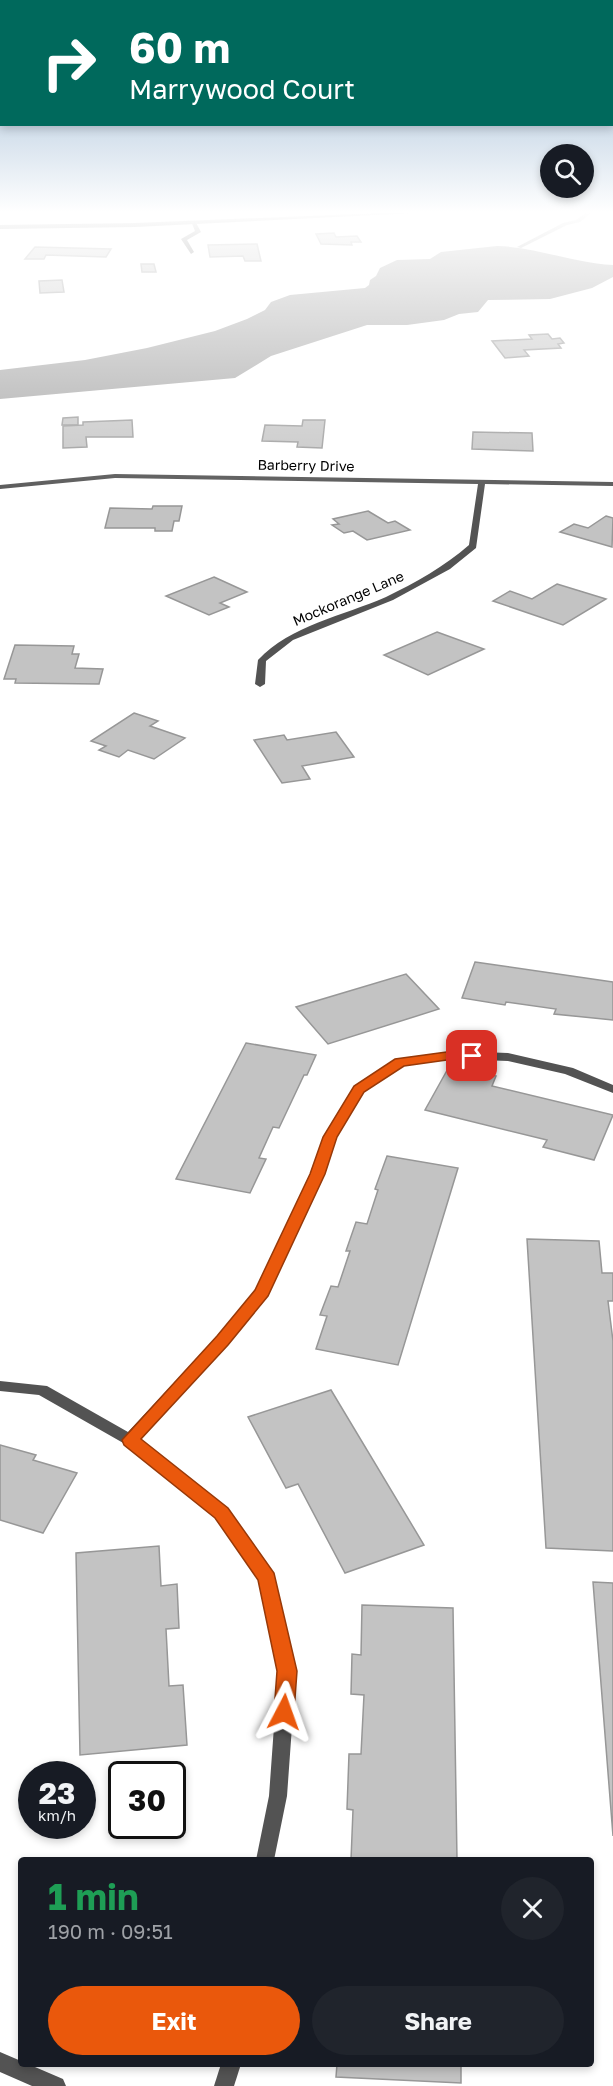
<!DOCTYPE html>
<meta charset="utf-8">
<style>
:root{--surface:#171b24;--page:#20242c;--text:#f1f3f6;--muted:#9ea1a6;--accent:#ea580c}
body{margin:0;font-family:"Golos Text",sans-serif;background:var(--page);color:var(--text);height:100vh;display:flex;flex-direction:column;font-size:22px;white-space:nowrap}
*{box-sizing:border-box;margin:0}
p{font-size:20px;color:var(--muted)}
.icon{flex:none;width:33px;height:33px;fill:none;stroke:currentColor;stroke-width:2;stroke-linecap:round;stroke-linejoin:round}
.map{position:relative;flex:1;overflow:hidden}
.sheet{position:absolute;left:18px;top:1857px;width:576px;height:210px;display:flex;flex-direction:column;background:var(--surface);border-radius:6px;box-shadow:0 3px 9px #0003}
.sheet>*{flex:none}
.hud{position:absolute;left:0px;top:0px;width:614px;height:126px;box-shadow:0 3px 9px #0003;background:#00695c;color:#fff;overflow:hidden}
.buttons{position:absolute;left:540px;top:144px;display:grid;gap:12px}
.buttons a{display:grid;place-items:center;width:54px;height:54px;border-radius:50%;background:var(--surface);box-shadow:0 3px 9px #0003;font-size:30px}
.speed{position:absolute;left:18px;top:1761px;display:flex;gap:12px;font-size:30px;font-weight:700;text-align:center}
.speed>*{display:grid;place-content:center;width:78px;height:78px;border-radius:50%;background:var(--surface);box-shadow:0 3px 9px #0003;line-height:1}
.speed small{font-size:15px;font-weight:400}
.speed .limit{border:3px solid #111;border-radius:9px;background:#fff;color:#111}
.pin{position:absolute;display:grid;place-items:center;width:51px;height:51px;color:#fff;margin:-26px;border-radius:12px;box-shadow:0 3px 9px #0006}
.me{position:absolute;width:66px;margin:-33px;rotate:4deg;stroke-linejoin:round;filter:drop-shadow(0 0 4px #0008)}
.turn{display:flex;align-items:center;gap:21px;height:126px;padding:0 30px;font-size:27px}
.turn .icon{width:78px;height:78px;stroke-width:2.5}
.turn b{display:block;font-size:42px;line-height:51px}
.round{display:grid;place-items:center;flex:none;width:63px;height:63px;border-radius:32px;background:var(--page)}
.summary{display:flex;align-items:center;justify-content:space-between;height:102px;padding:0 30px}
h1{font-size:36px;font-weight:700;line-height:45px;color:#1e9e55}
.action{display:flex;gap:12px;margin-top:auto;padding:12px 30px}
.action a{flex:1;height:69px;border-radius:36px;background:var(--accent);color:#fff;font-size:24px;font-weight:700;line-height:69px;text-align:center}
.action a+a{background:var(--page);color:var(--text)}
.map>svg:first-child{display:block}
.water{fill:#a1a1a1}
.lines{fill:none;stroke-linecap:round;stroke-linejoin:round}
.stream{fill:#a1a1a1;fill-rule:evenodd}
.building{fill:#c3c3c3;stroke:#979797;stroke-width:1.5}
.service{fill:#535353;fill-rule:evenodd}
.minor{fill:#535353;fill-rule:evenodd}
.tertiary{fill:#535353;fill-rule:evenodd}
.route{fill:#ea580c;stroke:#983908;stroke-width:1.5}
.labels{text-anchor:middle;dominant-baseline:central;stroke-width:5;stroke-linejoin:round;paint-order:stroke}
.far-street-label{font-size:14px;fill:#000;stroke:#fff}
</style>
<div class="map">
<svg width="613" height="2086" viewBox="0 0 613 2086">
<rect width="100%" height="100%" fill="#fff"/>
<path class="water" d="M497,246C536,247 573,263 613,265V277L592,288L550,299L488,300L478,312L459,314L444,320L407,325H367L271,356L235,378L0,399V370L85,360L147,348L215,331L247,319L265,310L271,302L290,295L365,288L369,285L370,280L376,276L380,268L397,260L430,259L441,252Z"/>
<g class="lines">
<path class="stream" d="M586,213H591L580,222L567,225L521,248L517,247L563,223L576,220Z"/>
</g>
<g class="building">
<path d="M334,233L336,237L357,236L361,242H351L352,245L321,244L316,234Z"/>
<path d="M257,244L261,261H245L243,256L210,257L208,245Z"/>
<path d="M35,247L111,249L106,257L46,255L44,259H25Z"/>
<path d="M141,264H154L156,272H142Z"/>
<path d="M62,280L64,292L40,293L39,281Z"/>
<path d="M548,334L552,339L560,338L564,343L558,344L561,348L524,350L529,356L505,358L492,341L532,339L529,335Z"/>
<path d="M78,417V425H62L63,418Z"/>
<path d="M132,420L133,437H86L87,447L63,448V426L83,425V422Z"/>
<path d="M303,420H325L322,448L297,447L298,442L262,441L265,425L302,426Z"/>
<path d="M473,432L532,433L533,451L472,449Z"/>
<path d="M153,506H182L179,521H174L172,531H155V528H105L110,508L152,509Z"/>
<path d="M368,511L388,523L395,521L410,530L367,540L353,531L344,533L332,525L339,524L333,519Z"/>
<path d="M606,516L613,518L612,547L560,532L574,524L588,528Z"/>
<path d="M214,577L247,592L220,603L229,607L209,615L166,596Z"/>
<path d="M557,584L606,599L563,625L493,601L510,591L532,599Z"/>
<path d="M437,632L484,649L428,675L384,655Z"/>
<path d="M15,645L74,646L72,654H79L75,668L103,669L99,684L15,683L16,679H4Z"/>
<path d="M134,713L158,721L150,726L185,738L154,759L128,750L119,757L99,750L106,746L91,741Z"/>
<path d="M336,732L354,757L302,766L310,779L282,783L254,740L284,735L287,740Z"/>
<path d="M475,962L613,982V1020L554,1014L556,1009L506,1002L505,1005L462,998Z"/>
<path d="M406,974L439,1009L328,1044L296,1007Z"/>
<path d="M246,1043L316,1055L307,1075H304L279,1128L273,1127L259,1158L266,1159L250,1193L176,1179Z"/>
<path d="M450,1065L496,1076L492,1086L613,1115L594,1160L543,1147L547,1140L425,1110Z"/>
<path d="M387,1156L458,1168L398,1365L316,1349L327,1316L320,1315L331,1286L338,1287L350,1251H346L356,1222L367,1224L378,1190L375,1189Z"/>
<path d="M527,1239L599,1241L602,1273H613V1301H608L613,1341V1551L546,1548Z"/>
<path d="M331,1390L424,1545L345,1573L298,1484L286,1488L248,1417Z"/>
<path d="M0,1445L36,1455L33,1460L77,1473L43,1533L0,1520Z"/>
<path d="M159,1546L161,1586L177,1584L179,1628L166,1629L169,1686L183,1685L187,1745L80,1755L76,1553Z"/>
<path d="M593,1582L613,1583V1836Z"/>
<path d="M362,1605L453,1608L457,1860H351L353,1810L347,1809L349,1754H361L364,1695L351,1694L352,1654L361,1655Z"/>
<path d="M337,2064H461V2083L336,2077Z"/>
</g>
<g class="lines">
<path class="service" d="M191,221H195L201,232L187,240L194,252L191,254L181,239L195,231Z"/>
<g class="minor">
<path d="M115,474L613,482V486L485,484L476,548L450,569L393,600L293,640L266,661L265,684L260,687L255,684L258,660C291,625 343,616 386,597C415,583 445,566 469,545L478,484L115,478L0,489V485Z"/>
<path d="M454,1051L508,1053L573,1068L613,1085V1093L565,1074L508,1061L454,1059L403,1065L364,1092L336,1136L324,1174L267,1295L227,1345L140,1439L227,1509L275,1578L296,1671L287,1796L274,1860H256L269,1796L278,1671L259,1580L215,1517L125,1444L39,1395L0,1391V1381L47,1386L128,1432L217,1337L256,1290L310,1174L324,1136L355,1086L396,1059Z"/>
<path d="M0,2052L21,2061V2064H28L63,2079L66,2086H32L0,2072Z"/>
<path d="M221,2064H241L234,2086H214Z"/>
</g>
<path class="tertiary" d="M380,213H415L135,227L0,229V225L135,223Z"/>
</g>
<linearGradient id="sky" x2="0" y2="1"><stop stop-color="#8baccc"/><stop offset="0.42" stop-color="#fff"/><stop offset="1" stop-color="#fff" stop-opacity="0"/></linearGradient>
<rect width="613" height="505" fill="url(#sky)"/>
<path class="route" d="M454,1051L472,1052L479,1056L472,1060L454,1059L404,1066L364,1092L337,1137L325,1174L268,1296L228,1345L141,1439L228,1508L274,1573L297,1671L294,1712L291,1718L284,1721L277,1718L274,1712L277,1671L258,1580L215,1518L124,1445L122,1440L217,1336L255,1290L310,1174L323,1137L354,1086L395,1059Z"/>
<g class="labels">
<g class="far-street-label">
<text transform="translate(306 465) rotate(1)">Barberry Drive</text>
<text transform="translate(348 598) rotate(-23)">Mockorange Lane</text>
</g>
</g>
</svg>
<div class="buttons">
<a><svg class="icon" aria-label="search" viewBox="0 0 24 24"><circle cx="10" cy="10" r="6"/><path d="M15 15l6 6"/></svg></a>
</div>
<div class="speed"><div>23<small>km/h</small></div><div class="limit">30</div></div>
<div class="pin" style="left:472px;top:1056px;background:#d93025"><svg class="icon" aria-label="arrive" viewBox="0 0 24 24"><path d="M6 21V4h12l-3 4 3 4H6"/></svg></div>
<svg class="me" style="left:284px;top:1712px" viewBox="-20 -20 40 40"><path d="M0-17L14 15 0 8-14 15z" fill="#ea580c" stroke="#fff" stroke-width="4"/></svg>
<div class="hud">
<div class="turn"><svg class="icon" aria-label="right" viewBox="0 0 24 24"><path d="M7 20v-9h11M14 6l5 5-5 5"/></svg><div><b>60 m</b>Marrywood Court</div></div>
</div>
<section class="sheet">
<div class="summary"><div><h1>1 min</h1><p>190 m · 09:51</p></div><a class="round"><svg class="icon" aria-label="close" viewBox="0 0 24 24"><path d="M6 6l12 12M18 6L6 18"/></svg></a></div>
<div class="action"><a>Exit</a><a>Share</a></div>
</section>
</div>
